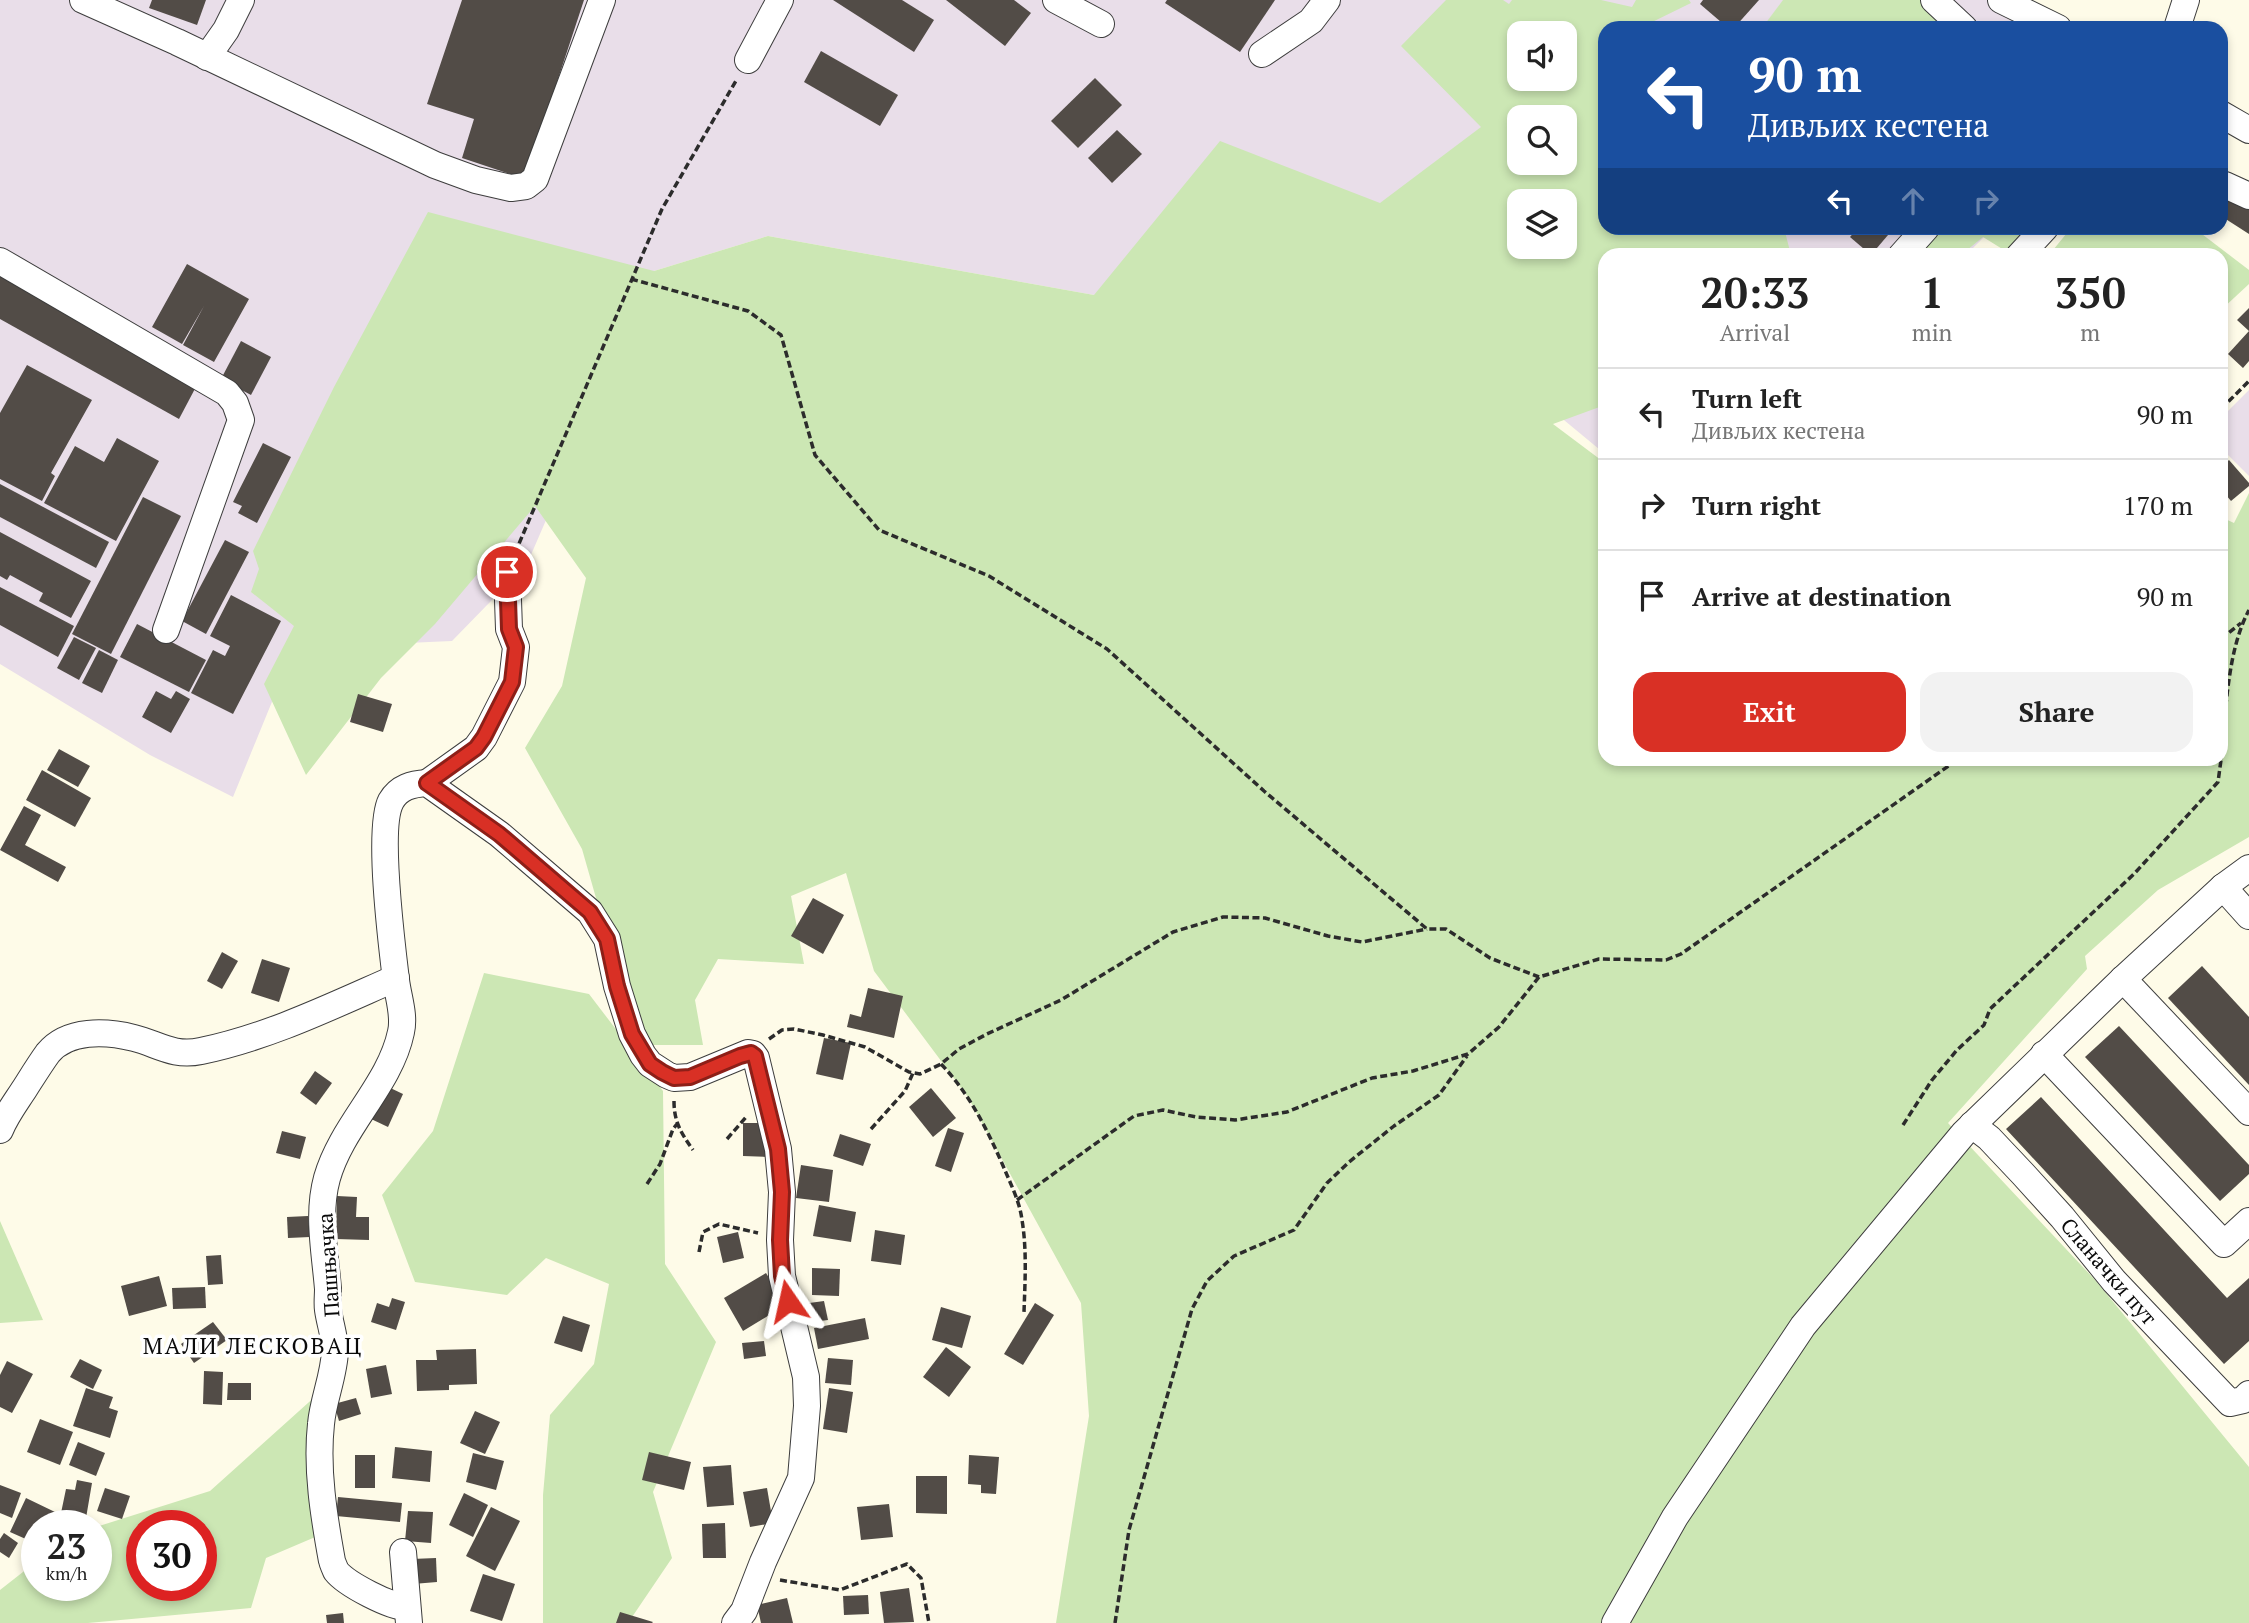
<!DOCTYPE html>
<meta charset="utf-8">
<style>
:root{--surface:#fff;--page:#f2f2f2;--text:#222;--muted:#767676;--line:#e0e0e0;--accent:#d93025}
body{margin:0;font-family:"PT Serif",serif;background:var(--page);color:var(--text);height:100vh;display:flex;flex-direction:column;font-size:26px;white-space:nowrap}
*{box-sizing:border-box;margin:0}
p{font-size:23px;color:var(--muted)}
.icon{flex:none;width:38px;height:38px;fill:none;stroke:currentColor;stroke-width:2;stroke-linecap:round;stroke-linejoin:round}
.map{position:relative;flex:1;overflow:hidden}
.panel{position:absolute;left:1598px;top:248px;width:630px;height:518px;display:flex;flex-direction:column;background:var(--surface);border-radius:21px;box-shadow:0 4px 10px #0003}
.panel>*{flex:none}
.banner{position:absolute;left:1598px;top:21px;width:630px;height:214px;border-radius:21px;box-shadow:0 4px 10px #0003;background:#1a4fa0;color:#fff;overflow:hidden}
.fabs{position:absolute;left:1507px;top:21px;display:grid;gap:14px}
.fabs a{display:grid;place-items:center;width:70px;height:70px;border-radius:14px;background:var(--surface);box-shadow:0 4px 10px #0003;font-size:35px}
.speed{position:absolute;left:21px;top:1510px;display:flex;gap:14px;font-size:35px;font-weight:700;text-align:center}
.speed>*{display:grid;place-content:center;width:91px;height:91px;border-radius:50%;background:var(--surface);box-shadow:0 4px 10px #0003;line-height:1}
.speed small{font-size:18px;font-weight:400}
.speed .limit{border:10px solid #d22;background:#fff;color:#111}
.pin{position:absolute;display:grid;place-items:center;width:60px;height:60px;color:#fff;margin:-30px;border:4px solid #fff;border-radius:50%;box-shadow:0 2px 7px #0007}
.me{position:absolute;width:77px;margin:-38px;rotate:349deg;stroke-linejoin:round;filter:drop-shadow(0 0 5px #0008)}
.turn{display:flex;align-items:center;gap:24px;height:147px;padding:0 35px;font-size:32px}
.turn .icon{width:91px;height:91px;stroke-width:2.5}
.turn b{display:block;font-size:49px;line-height:60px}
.lanes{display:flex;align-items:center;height:66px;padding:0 35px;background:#0003;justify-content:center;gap:35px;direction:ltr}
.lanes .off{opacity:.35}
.eta{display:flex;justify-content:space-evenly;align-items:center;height:119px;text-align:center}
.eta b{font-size:42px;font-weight:600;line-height:49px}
.primary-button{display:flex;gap:14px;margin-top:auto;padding:14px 35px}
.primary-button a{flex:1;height:80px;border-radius:21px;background:var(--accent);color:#fff;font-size:28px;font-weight:600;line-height:80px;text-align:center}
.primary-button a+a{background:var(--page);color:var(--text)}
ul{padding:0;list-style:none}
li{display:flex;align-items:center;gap:21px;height:91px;padding:0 35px;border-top:2px solid var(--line)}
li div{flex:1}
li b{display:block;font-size:26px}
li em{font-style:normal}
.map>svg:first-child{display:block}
.industrial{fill:#e9dee9;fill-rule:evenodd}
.green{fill:#cce7b4;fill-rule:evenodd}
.building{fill:#524c47}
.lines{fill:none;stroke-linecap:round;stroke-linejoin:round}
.minor-casing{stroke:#3d3d3d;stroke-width:28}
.path{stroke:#2c2c2c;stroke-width:3.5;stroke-dasharray:7 3.5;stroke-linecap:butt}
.minor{stroke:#fff;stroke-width:26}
.route-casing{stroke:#8d1f18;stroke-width:18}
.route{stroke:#d93025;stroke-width:12}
.labels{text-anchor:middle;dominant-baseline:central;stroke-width:7;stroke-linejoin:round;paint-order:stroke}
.street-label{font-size:21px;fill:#0a0a0a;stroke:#fff}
.neighbourhood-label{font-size:23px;letter-spacing:2px;fill:#0a0a0a;stroke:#fff}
</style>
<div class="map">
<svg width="2249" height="1623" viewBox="0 0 2249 1623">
<rect width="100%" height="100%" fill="#fefbe8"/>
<g class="industrial">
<path d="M0,0H2001L2058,28H1605V228H1993L1966,255L1605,256V454L1472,344L1094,295L768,236L654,271L527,564L452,641L294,648L233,797L150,755L0,664ZM1519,33H1564V79H1519ZM1519,117H1564V163H1519ZM1519,201H1564V247H1519Z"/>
<path d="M2249,390V476L2221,448V418Z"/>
</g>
<g class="green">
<path d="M1446,0H1503L1509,4L1512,0H1601L1632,7L1636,0H1689L1691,3L1640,28H1605V228H1784L1791,255L1605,256V405L1553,424L1605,463V760H2221V517L2234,523L2249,493V837L2158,890L2085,956L2087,969L1948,1123L2096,1281L2249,1467V1623H1056L1089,1416L1081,1303L968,1097L874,971L846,873L791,896L804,964L718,959L695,1000L703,1045H638L582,849L525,748L562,686L586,578L535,506L435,624L381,678L306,775L264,684L294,626L251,592L259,569L253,551L334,387L428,212L654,271L768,236L1094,295L1220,141L1380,203L1481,127L1401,46ZM1519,33H1564V79H1519ZM1519,117H1564V163H1519ZM1519,201H1564V247H1519Z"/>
<path d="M1783,0H1934L1947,28H1762Z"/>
<path d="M1926,228H2045L2012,255L1983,237L1961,255L1901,256Z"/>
<path d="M2071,228H2194L2249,270V284L2221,310V256L2049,255Z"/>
<path d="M484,973L589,994L663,1091L665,1264L716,1342L653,1492L672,1558L628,1623H543V1495L550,1415L594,1364L609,1284L546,1258L507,1295L415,1282L382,1195L433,1131Z"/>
<path d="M0,1221L43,1320H44L0,1323Z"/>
<path d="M328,1385L327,1532L266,1558L251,1608L88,1623H0V1590L37,1561V1586H96V1527L210,1491ZM142,1526H201V1586H142Z"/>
</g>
<g class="building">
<path d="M152,0H206L197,25L149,8Z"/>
<path d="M462,0H584L525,179L462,158L474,119L427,104Z"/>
<path d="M833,0H902L934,20L914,52Z"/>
<path d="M946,0H1014L1031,13L1005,46Z"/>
<path d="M1167,0H1275L1240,52L1165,3Z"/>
<path d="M1703,0H1759L1734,28H1728L1700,4Z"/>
<path d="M821,51L898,95L880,126L804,82Z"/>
<path d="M1095,78L1122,105L1078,148L1051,121Z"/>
<path d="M1117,130L1142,154L1112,183L1088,158Z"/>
<path d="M2221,192L2249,210V234L2221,216Z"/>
<path d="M1858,228H1894L1871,255L1850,237Z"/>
<path d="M187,264L249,299L214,362L183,345L204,306L182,344L152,327Z"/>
<path d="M0,274L198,383L179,419L0,319Z"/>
<path d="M2249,308V361L2243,368L2228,354L2249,331L2237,320Z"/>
<path d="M241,341L271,357L251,395L221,379Z"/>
<path d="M27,365L92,400L51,473L55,476L42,501L0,479V413Z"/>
<path d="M117,438L159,461L116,541L44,503L75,446L104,462Z"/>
<path d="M263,443L291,457L257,523L238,513L242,506L233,502Z"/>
<path d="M2229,460L2249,483V486L2231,501L2221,489V467Z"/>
<path d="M0,484L109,542L96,568L0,517Z"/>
<path d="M143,497L181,516L111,654L72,634Z"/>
<path d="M0,532L91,581L71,618L39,601L43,593L10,575L7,580L0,576Z"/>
<path d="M225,540L249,552L206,634L182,621Z"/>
<path d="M0,587L74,626L58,657L0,625Z"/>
<path d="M231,595L281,621L233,714L191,693L213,650L225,656L230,646L210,636Z"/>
<path d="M137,624L206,660L189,692L120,657Z"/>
<path d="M74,637L96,648L79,680L57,668Z"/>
<path d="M99,650L118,660L102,693L82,683Z"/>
<path d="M156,691L171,699L176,691L190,699L171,733L142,717Z"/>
<path d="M358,694L392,704L383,732L350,722Z"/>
<path d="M59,749L90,766L78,787L47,770Z"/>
<path d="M42,770L91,798L75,827L26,800Z"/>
<path d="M24,806L41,815L25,845L66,867L58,882L0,850Z"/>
<path d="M813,898L844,915L823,954L791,936Z"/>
<path d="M222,952L238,961L222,989L207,981Z"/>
<path d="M262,959L290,968L279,1002L251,993Z"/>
<path d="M2202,966L2249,1017V1085L2168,998Z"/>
<path d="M868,988L903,996L894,1038L847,1027L850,1014L861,1017Z"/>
<path d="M2119,1026L2249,1165V1174L2220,1201L2085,1057Z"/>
<path d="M824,1038L851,1043L843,1080L816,1074Z"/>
<path d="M315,1071L332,1083L316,1105L300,1093Z"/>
<path d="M384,1085L403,1094L388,1127L369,1118Z"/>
<path d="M931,1088L956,1118L933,1137L909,1107Z"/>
<path d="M2041,1097L2227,1298L2249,1278V1341L2224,1364L2006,1129Z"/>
<path d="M743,1123H770V1157L743,1156Z"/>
<path d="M948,1128L964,1133L951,1172L935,1166Z"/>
<path d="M282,1131L306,1137L300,1159L276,1153Z"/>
<path d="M840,1134L871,1144L863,1166L833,1156Z"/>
<path d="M801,1165L833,1170L829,1202L796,1198Z"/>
<path d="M337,1196L357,1197L356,1217H369V1240L336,1239Z"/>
<path d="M819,1205L856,1212L851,1242L813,1236Z"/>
<path d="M308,1216L310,1237L288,1238L287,1217Z"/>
<path d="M875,1230L905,1235L901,1265L871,1261Z"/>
<path d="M738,1232L744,1258L723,1263L717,1237Z"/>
<path d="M221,1255L223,1284L208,1285L206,1256Z"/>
<path d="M812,1268L840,1269L839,1296L812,1295Z"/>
<path d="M766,1273L786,1305L743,1331L724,1298Z"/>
<path d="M159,1276L167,1306L129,1316L121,1286Z"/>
<path d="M205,1287L206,1308L173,1309L172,1288Z"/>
<path d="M392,1298L405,1302L396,1330L371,1322L377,1303L389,1307Z"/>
<path d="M824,1301L828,1320L805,1323L802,1304Z"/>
<path d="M1035,1303L1054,1315L1023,1365L1004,1354Z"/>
<path d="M941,1307L971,1316L962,1348L932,1340Z"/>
<path d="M563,1316L590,1325L582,1352L554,1343Z"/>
<path d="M865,1318L869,1339L818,1349L814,1328Z"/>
<path d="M213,1322L227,1340L194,1363L181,1344Z"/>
<path d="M764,1341L766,1356L744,1359L742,1343Z"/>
<path d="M946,1347L971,1367L949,1397L923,1377Z"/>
<path d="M476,1349L477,1384L449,1385V1390L417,1391L416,1360H437L436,1350Z"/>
<path d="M828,1358L853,1360L851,1385L825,1383Z"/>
<path d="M80,1359L102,1370L93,1389L70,1377Z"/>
<path d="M7,1361L33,1374L12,1413L0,1407V1375Z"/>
<path d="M386,1365L392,1394L371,1398L366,1369Z"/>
<path d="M204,1371L223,1372L222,1405L203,1404Z"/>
<path d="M228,1383H251V1400H227Z"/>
<path d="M86,1388L113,1397L109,1408L118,1411L110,1438L73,1426Z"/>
<path d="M829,1388L853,1392L847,1433L823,1429Z"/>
<path d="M356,1398L361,1414L339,1421L334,1404Z"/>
<path d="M475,1411L500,1422L485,1454L460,1443Z"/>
<path d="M40,1419L73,1432L60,1465L27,1452Z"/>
<path d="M78,1442L105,1453L96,1476L69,1465Z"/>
<path d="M395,1447L432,1451L430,1482L392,1478Z"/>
<path d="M649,1452L691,1462L684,1490L642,1480Z"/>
<path d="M473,1453L504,1461L496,1490L466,1482Z"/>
<rect x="355" y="1455" width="20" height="33"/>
<path d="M969,1455L999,1457L996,1494L981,1493V1485L968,1484Z"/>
<path d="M731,1465L734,1505L707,1507L703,1467Z"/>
<path d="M916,1476H947V1514L916,1513Z"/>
<path d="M77,1480L92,1483L86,1518L61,1513L66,1489L75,1490Z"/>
<path d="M0,1485L21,1493L12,1518L0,1513Z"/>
<path d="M105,1488L130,1496L122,1519L97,1511Z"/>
<path d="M767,1488L773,1523L750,1527L743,1492Z"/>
<path d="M464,1493L488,1505L473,1537L449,1525Z"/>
<path d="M338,1497L402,1503L400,1522L336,1516Z"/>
<path d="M26,1498L55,1512L48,1526H37V1544L10,1532Z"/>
<path d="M889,1504L893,1537L861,1540L857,1507Z"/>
<path d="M491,1507L520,1521L495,1571L466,1556Z"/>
<path d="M408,1511L433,1512L431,1543L405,1541Z"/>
<path d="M725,1523L726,1558H703L702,1524Z"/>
<path d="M4,1533L18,1543L9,1558L0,1552V1539Z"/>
<path d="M436,1558L437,1582L413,1584L412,1559Z"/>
<path d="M483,1574L515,1584L502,1621L470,1611Z"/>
<path d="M909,1588L914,1622L884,1623L880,1592Z"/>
<path d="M868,1595L869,1614L844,1615L843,1596Z"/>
<path d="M787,1598L793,1623H761L757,1605Z"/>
<path d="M620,1612L653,1622L652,1623H616Z"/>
<path d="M343,1613L344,1623H327L326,1615Z"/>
</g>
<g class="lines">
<g class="minor-casing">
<g id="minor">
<path d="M83,0L177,42L435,165L476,180L511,188L526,186L535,179L602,0"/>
<path d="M1056,0L1101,24"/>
<path d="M1934,0L1964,28"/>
<path d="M2001,0L2058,28"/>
<path d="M2177,28L2186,0"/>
<path d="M1262,54L1311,21L1327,0"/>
<path d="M207,57L226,30L241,0"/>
<path d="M748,60L780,0"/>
<path d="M2221,114L2249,130"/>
<path d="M2225,185L2249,196"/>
<path d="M1901,256L1926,228"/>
<path d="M2019,256L2045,228"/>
<path d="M0,261L227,393L235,403L241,420L166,630"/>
<path d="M427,783L476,748L484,737L512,682L516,647L509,629L507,571"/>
<path d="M2223,887L2249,916"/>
<path d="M2123,979L2249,1112"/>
<path d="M2044,1054L2224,1244L2249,1221"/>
<path d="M1972,1125L1989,1138L2023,1174L2062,1217L2114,1281L2230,1403L2243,1400L2249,1394"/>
<path d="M0,1130C6,1115 16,1102 25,1088C32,1077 40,1064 48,1053C68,1029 106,1031 134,1038C158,1044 173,1057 201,1051C269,1037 332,1006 396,978"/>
<path d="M403,1552L409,1623"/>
<path d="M407,1607C392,1608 346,1584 336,1571C336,1571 332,1562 332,1561C324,1517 316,1469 321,1424C323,1400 334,1376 335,1351C335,1337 330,1324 328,1310C327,1303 328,1296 328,1289C325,1252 317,1214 327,1178C342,1125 390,1085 401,1032C405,1015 398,997 396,980C392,947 377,827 391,801C399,787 412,784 427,783L499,834L590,912L607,939L617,986L632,1034L643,1055L650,1064L667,1075L674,1078L690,1077L748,1053L753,1054L756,1058L778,1149L782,1192L780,1240L782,1276L806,1377L807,1406L801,1478L763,1562L744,1611L735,1623"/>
<path d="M1615,1623L1675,1517L1803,1326L1964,1133L2123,979L2223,887L2249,868"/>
</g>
</g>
<g class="path">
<path d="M631,279L748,311L781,335L815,455L879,530L989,576L1107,649L1264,791L1427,929H1446L1490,958L1539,977"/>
<path d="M2221,409L2249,381"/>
<path d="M515,553L662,209L737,79"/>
<path d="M2221,639L2241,623"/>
<path d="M2221,759C2226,712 2227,651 2249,610"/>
<path d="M769,1039L782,1030L794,1029L823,1035L865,1047L909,1072L920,1074L941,1064L959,1049L987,1034L1061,1000L1173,932L1223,917L1265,918L1328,936L1362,942L1427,929"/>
<path d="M941,1064C971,1095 990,1135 1007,1175C1013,1189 1020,1204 1022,1220C1027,1250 1025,1282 1024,1312"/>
<path d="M674,1101C674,1122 681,1133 693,1150"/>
<path d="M1903,1125L1932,1080L1957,1050L1984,1025L1990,1009L2134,874L2218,782L2221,760"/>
<path d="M871,1129L905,1091L913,1073"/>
<path d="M727,1139L747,1116"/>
<path d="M647,1184L660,1164L673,1129L677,1124"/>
<path d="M1017,1200L1134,1116L1163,1110L1196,1117L1235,1120L1287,1112L1372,1078L1413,1071L1468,1054L1499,1027L1539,977L1599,959L1666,960L1681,954L1957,760"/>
<path d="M699,1252L703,1232L719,1224L758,1233"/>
<path d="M780,1580L840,1590L907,1564L921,1578L929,1623"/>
<path d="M1115,1623L1129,1530L1192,1309L1207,1281L1234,1256L1294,1230L1327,1183L1349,1162L1394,1126L1439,1095L1467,1056"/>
</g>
<use href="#minor" class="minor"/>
</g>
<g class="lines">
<g class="route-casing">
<path id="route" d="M507,572L509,629L516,647L512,682L484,737L476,748L427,783L499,834L590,912L607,939L617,986L632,1034L650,1064L662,1072L674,1078L690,1077L740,1056L751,1053L755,1056L778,1149L782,1192L780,1240L782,1276L788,1301"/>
</g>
<use href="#route" class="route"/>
</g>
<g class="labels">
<g class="street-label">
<text transform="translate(328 1265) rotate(-94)">Пашњачка</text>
<text transform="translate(2109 1271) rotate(49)">Сланачки пут</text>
</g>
<g class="neighbourhood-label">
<text x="253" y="1345">МАЛИ ЛЕСКОВАЦ</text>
</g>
</g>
</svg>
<div class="fabs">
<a><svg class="icon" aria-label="sound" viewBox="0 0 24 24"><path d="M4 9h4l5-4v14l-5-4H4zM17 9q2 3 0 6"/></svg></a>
<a><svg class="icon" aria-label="search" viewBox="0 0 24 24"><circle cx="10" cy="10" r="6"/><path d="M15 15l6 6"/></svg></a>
<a><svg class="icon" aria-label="layers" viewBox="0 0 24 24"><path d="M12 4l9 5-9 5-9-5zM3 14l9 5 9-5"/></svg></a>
</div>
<div class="speed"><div>23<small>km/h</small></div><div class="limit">30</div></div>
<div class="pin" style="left:507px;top:572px;background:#d93025"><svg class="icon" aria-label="arrive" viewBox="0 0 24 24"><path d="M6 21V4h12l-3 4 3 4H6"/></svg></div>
<svg class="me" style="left:788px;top:1301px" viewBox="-20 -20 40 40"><path d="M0-17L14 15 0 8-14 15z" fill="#d93025" stroke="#fff" stroke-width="4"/></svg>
<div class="banner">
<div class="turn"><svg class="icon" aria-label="left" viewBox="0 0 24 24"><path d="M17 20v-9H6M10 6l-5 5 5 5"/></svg><div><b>90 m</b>Дивљих кестена</div></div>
<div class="lanes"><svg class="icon" aria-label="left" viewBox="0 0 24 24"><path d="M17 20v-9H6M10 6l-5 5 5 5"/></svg><svg class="icon off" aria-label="ahead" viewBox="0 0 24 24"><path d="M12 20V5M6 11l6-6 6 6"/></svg><svg class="icon off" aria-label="right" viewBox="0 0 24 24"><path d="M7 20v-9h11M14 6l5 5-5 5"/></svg></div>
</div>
<section class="panel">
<div class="eta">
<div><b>20:33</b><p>Arrival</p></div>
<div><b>1</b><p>min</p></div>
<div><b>350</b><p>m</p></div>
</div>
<ul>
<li><svg class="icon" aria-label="left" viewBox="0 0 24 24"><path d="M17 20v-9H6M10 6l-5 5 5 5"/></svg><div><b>Turn left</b><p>Дивљих кестена</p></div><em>90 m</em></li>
<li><svg class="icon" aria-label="right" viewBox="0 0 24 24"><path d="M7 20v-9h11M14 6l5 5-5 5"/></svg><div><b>Turn right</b></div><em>170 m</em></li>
<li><svg class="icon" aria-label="arrive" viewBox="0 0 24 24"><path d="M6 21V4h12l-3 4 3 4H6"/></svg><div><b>Arrive at destination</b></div><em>90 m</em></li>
</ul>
<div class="primary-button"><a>Exit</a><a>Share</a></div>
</section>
</div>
